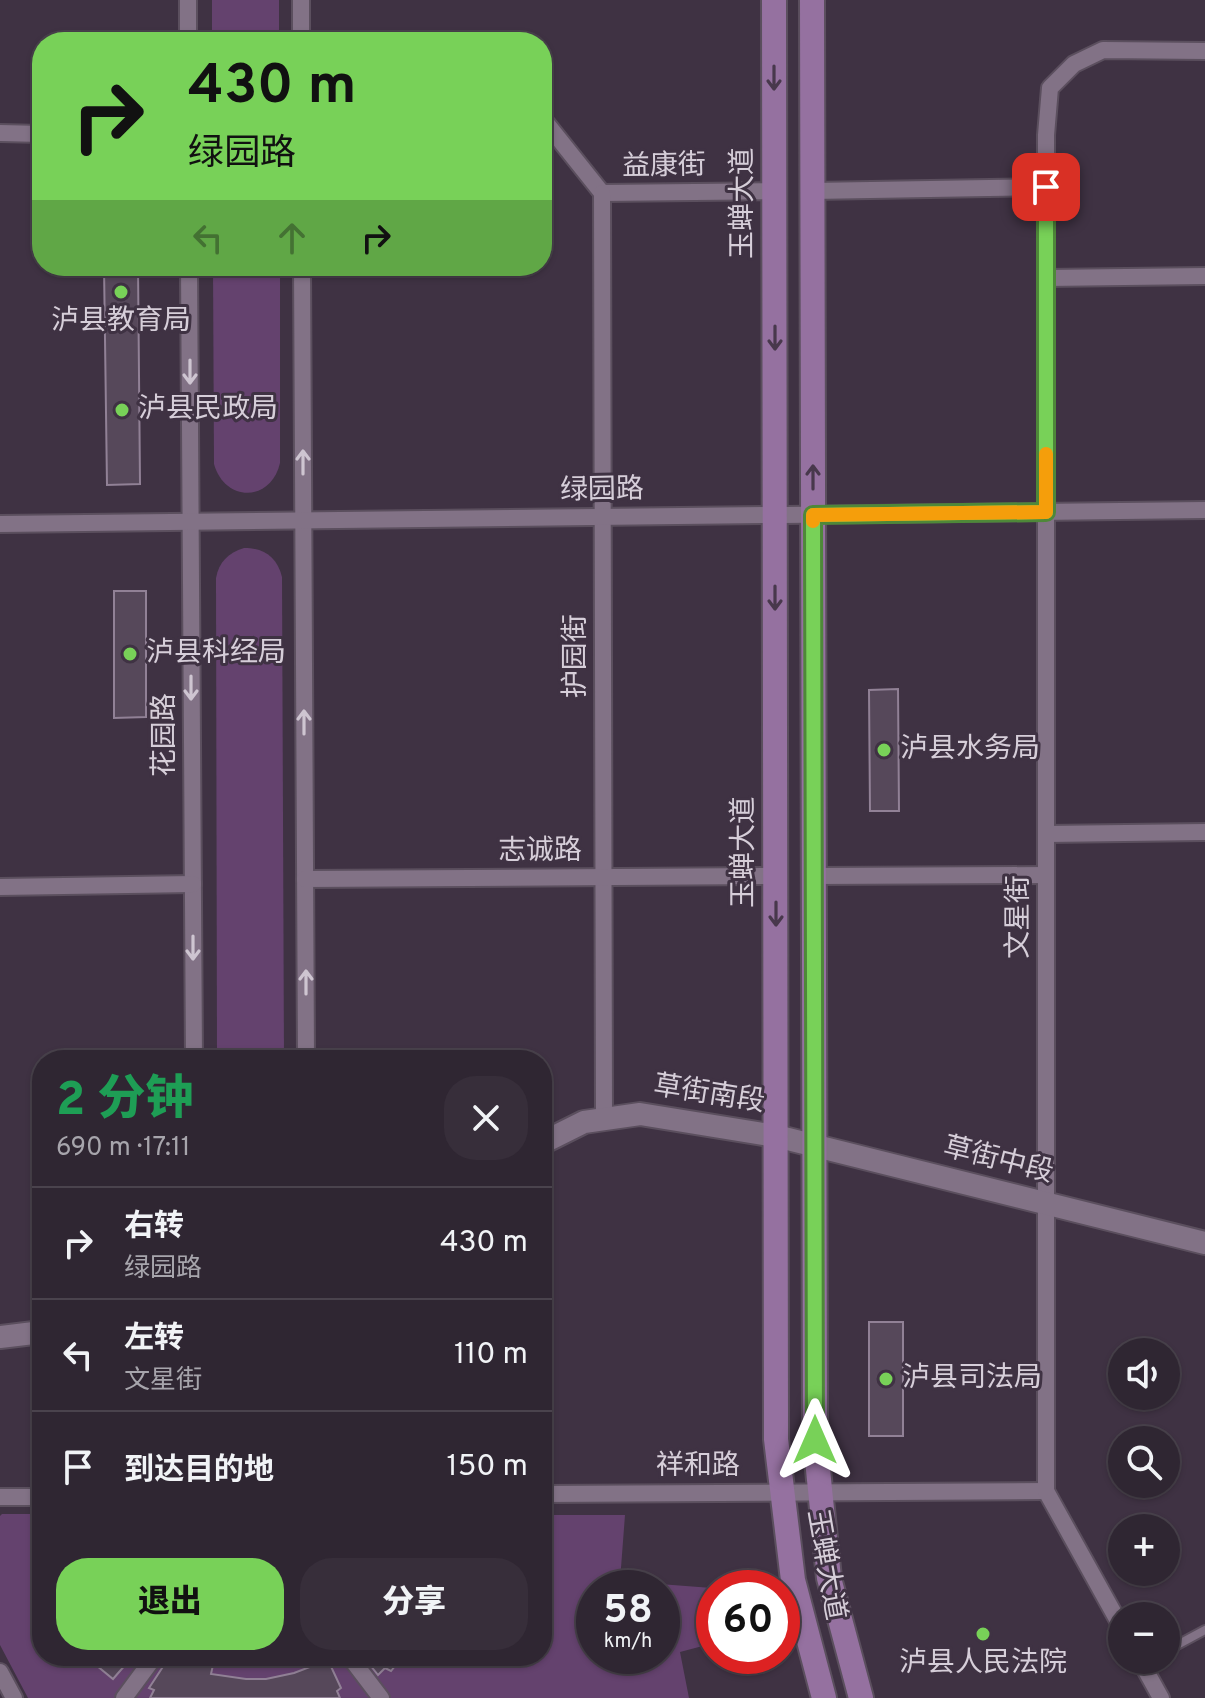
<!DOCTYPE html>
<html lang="zh">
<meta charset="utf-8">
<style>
:root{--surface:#2f2632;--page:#372e3a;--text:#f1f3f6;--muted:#a7a5ac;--line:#4a434d;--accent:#78d158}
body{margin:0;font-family:Overpass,"Noto Sans SC",sans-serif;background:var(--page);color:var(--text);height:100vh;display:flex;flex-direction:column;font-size:30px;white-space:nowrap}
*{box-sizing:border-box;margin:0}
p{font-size:26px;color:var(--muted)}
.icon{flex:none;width:44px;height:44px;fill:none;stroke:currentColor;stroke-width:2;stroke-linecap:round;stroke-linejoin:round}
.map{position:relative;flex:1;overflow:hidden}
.side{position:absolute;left:32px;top:1050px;width:520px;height:616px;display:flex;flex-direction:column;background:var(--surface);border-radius:32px;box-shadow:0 2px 6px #0004,0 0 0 2px var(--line)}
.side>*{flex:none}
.guide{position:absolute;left:32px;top:32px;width:520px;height:244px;border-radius:32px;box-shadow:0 2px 6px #0004,0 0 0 2px var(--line);background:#78d158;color:#111;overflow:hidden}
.controls{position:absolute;left:1108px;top:1338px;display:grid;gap:16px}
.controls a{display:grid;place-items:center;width:72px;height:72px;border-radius:50%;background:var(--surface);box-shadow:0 2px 6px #0004,0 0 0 2px var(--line);font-size:40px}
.speed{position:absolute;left:576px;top:1570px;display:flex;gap:16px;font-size:40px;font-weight:700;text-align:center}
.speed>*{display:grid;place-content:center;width:104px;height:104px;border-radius:50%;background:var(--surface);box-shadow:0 2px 6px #0004,0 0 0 2px var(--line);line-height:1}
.speed small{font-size:20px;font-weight:400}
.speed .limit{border:12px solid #d22;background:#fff;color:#111}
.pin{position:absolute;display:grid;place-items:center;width:68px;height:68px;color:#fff;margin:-34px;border-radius:16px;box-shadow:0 4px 12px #0006}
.me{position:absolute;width:88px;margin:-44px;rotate:0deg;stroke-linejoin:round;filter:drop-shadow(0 0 6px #0008)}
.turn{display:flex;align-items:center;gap:28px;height:168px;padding:0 24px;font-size:36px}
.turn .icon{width:104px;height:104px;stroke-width:2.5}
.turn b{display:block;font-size:56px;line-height:68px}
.lanes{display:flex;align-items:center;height:76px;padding:0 24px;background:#0003;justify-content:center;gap:40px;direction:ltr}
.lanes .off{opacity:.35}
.round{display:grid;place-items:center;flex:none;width:84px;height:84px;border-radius:32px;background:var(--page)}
.summary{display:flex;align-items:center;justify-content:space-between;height:136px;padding:0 24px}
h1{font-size:48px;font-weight:800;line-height:60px;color:#1e9e55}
.cta{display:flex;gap:16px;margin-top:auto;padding:16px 24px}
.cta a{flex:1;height:92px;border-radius:32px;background:var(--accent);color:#111;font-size:32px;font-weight:800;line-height:92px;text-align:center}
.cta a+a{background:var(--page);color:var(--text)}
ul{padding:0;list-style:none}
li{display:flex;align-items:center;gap:24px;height:112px;padding:0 24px;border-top:2px solid var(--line)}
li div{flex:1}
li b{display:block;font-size:30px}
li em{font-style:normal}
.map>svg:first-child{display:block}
.green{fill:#64426e;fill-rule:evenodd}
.building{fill:#56485a;stroke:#918196;stroke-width:2}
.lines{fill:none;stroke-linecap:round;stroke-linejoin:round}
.service-casing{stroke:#5b4f5e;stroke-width:12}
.minor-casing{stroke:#5b4f5e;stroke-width:20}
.secondary-casing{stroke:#5b4f5e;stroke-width:26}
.primary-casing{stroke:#5b4f5e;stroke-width:28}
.service{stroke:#827286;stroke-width:8}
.minor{stroke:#827286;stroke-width:16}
.secondary{stroke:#827286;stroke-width:22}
.primary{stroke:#9571a0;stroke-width:24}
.oneway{stroke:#48384c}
.oneway2{stroke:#cec5d1}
.route-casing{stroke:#4e8839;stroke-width:20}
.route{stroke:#78d158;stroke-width:14}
.slow{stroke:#f59e0b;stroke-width:14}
.poi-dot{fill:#78d158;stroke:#3f3243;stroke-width:3}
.labels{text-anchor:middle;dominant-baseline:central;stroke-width:6;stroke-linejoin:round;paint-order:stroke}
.street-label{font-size:28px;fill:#d6ced9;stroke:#3f3243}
.poi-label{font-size:28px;fill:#d6ced9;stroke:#3f3243;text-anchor:start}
</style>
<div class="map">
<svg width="1205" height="1698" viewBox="0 0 1205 1698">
<rect width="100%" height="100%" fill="#3f3243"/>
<g class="green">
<rect x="212" y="0" width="67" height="42"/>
<path d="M213,266H280V463C271,502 225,503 214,464Z"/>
<path d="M244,548C264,548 277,557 282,577L284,1060H217L216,578C219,562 228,553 244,548Z"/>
<path d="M2,1514H42V1656H542V1515H625L620,1581L712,1588L714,1643L680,1652L689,1698H28L0,1645V1516ZM594,1588H662V1656H594Z"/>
</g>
<g class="building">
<path d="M104,266H138L140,484L107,485Z"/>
<path d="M114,591H146V717L114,718Z"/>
<path d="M898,689L899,811H870L869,690Z"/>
<rect x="869" y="1322" width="34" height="114"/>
<path d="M85,1656H133L113,1679Z"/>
<path d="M170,1656H189L213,1665L211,1674L246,1679H266L294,1673L328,1660L341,1688L337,1691L340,1698H150L154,1690L149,1688Z"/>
<path d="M363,1656H403L391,1671L385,1668L378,1675Z"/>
</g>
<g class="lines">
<g class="service-casing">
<path id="service" d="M1166,1651L1205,1630"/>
</g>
<g class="minor-casing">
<g id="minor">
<path d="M188,0V42"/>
<path d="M301,0V42"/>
<path d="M542,120L547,124L602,193L775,191"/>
<path d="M0,133L42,134"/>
<path d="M812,191L1046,187"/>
<path d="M602,193L604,1119"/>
<path d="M189,266L194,1060"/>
<path d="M302,266L306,1060"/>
<path d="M1046,278L1205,276"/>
<path d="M0,524L1205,510"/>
<path d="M1046,834L1205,832"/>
<path d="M814,876L1046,875"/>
<path d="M305,879L775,876"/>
<path d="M0,887L193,884"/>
<path d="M542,1494L1046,1491"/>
<path d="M0,1497H42"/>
<path d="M1122,1628L1046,1491V135L1050,88L1074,64L1103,50L1205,51"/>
<path d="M349,1656L381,1698"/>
<path d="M1140,1660L1161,1698"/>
<path d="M0,1672L14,1698"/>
<path d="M124,1698L155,1656"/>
</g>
</g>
<g class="secondary-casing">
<g id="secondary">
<path d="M542,1143L584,1122L640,1114L776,1136L1205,1243"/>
<path d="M0,1337L42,1332"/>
</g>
</g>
<g class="primary-casing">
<g id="primary">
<path d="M774,0L776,1439L793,1580L824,1698"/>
<path d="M812,0L815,1440L829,1578L861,1698"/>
</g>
</g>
<use href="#service" class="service"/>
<use href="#minor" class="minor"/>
<use href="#secondary" class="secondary"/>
<use href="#primary" class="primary"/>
</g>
<defs><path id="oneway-shaft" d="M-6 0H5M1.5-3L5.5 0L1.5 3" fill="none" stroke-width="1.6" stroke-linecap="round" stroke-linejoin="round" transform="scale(2)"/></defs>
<g class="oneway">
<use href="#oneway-shaft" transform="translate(774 78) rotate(90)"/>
<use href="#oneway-shaft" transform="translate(775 338) rotate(90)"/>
<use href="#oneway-shaft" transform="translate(813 477) rotate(-90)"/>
<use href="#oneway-shaft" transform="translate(775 598) rotate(90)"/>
<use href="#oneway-shaft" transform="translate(776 914) rotate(90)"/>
</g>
<g class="oneway2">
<use href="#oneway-shaft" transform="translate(190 372) rotate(90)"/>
<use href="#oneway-shaft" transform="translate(303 462) rotate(-90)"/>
<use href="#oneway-shaft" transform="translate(191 688) rotate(90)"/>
<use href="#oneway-shaft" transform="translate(304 722) rotate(-90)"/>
<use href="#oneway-shaft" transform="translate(193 948) rotate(90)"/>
<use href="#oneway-shaft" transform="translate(306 982) rotate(-90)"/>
</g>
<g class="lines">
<g class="route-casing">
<path id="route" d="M815,1440L813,515L1046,512V187"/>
</g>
<use href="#route" class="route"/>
<path class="slow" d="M813,521V515L1046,512V454"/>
</g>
<g class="poi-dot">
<circle cx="121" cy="292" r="8"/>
<circle cx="122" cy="410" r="8"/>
<circle cx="130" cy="654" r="8"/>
<circle cx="884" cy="750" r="8"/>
<circle cx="886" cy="1379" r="8"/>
<circle cx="983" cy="1634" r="8"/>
</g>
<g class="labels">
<g class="street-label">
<text transform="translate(664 167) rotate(-1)">益康街</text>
<text transform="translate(744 203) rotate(-90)">玉蝉大道</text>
<text transform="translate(602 491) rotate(-1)">绿园路</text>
<text transform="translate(577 656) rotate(-90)">护园街</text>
<text transform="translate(166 735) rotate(-90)">花园路</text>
<text x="540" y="852">志诚路</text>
<text transform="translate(745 852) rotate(-90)">玉蝉大道</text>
<text transform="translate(1020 917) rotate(-90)">文星街</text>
<text transform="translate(709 1095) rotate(9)">草街南段</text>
<text transform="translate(998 1161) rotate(14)">草街中段</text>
<text x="698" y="1467">祥和路</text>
<text transform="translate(825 1565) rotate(80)">玉蝉大道</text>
</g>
<g class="poi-label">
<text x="121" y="322" text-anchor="middle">泸县教育局</text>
<text x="138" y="410">泸县民政局</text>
<text x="146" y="654">泸县科经局</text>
<text x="900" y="750">泸县水务局</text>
<text x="902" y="1379">泸县司法局</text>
<text x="983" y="1664" text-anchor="middle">泸县人民法院</text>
</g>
</g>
</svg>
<div class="controls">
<a><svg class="icon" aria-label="sound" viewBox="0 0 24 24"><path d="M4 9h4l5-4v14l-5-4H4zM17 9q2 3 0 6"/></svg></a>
<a><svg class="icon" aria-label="search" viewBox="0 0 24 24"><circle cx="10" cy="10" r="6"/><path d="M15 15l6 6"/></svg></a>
<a>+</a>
<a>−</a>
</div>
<div class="speed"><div>58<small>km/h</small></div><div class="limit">60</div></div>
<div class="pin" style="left:1046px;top:187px;background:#d93025"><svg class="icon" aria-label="arrive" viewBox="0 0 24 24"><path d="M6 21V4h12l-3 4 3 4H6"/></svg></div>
<svg class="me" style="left:815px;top:1440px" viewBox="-20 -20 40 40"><path d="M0-17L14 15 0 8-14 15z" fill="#78d158" stroke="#fff" stroke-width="4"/></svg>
<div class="guide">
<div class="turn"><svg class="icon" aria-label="right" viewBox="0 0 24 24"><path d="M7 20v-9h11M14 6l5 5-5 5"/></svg><div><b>430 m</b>绿园路</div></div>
<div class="lanes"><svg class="icon off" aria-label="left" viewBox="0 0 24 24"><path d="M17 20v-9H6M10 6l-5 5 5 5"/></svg><svg class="icon off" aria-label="ahead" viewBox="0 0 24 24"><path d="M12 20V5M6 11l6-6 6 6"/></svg><svg class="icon" aria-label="right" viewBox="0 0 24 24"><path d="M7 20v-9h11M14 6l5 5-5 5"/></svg></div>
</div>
<section class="side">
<div class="summary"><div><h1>2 分钟</h1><p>690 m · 17:11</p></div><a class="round"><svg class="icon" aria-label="close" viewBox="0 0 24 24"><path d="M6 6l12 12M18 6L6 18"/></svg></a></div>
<ul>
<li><svg class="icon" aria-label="right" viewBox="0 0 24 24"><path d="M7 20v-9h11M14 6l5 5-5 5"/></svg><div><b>右转</b><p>绿园路</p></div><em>430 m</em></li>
<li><svg class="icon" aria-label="left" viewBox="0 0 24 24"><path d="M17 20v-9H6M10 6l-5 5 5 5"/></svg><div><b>左转</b><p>文星街</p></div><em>110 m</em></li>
<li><svg class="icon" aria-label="arrive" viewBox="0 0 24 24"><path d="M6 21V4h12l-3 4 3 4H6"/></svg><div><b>到达目的地</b></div><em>150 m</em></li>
</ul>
<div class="cta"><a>退出</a><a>分享</a></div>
</section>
</div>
